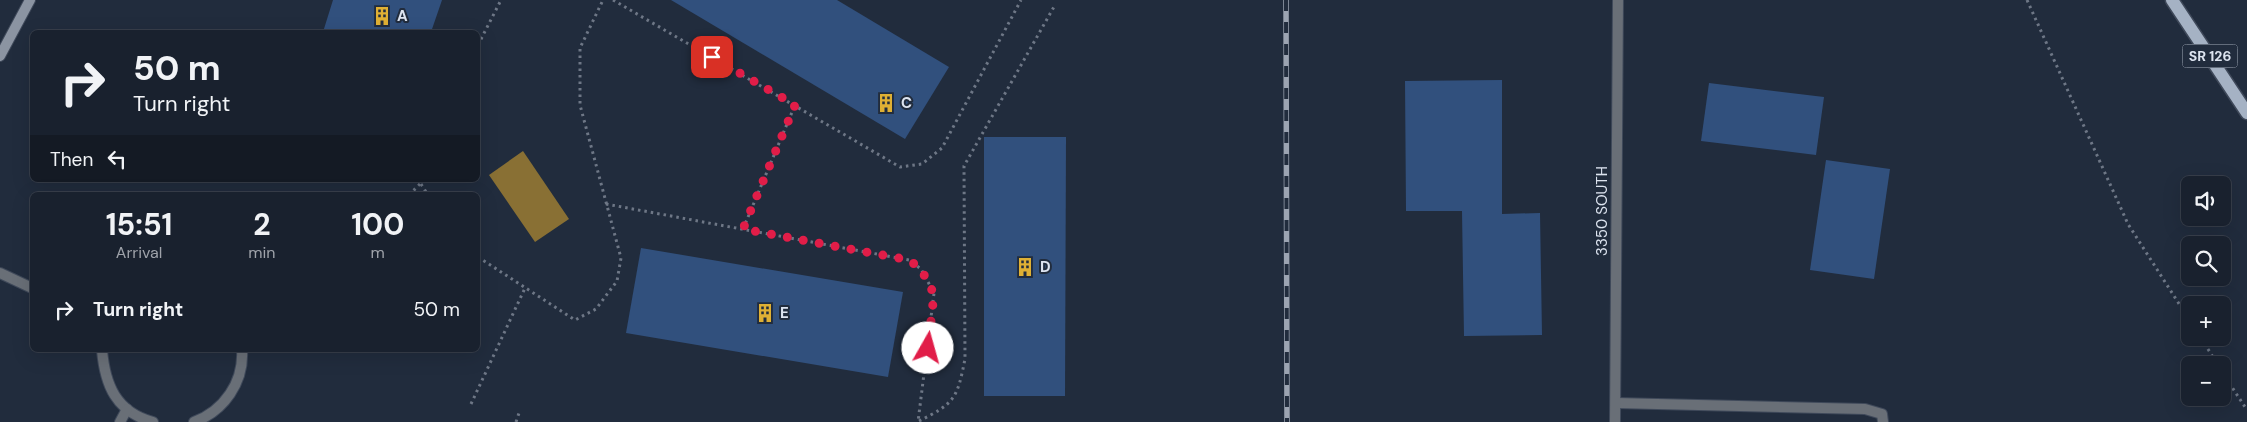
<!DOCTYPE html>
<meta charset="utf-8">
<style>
:root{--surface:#19212e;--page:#262e3a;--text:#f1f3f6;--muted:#9fa3aa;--line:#373e4a}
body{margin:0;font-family:"DM Sans",sans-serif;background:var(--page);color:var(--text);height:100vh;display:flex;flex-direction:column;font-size:19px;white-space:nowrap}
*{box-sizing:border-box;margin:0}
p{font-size:16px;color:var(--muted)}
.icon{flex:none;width:28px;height:28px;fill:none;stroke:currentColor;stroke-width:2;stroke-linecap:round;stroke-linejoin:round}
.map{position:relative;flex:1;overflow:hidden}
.side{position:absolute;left:30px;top:192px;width:450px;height:160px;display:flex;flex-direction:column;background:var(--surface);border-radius:8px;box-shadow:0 5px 20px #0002,0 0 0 1px var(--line)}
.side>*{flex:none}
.top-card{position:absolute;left:30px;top:30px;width:450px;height:152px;border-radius:8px;box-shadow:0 5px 20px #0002,0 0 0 1px var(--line);background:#19212e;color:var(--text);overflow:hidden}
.fabs{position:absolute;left:2181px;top:176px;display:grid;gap:10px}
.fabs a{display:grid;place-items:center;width:50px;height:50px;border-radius:8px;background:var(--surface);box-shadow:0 5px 20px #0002,0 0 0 1px var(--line);font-size:25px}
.pin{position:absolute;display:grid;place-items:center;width:42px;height:42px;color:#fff;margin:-21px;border-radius:10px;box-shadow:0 2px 8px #0006}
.me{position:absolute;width:55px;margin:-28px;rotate:7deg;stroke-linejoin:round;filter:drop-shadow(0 0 4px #0008)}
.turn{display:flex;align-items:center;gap:18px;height:105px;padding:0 20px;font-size:22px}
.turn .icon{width:65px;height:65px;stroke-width:2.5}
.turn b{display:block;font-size:35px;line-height:42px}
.then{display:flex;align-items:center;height:48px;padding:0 20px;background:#0003;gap:10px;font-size:19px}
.eta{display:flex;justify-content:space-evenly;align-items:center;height:85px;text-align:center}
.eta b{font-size:30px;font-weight:700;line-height:35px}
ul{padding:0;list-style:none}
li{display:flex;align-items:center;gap:15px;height:65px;padding:0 20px}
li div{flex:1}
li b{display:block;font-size:19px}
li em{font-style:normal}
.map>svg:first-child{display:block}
.water{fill:#897034}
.building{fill:#31507d}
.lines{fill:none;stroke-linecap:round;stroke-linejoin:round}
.lane-casing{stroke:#3f495a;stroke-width:12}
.street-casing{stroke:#3f495a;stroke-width:12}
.secondary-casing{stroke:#3f495a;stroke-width:12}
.primary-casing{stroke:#3f495a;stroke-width:15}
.path{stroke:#6e7786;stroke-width:3;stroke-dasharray:2.5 4;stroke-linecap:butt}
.lane{stroke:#696f77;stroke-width:10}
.street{stroke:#696f77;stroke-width:10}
.secondary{stroke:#8b94a2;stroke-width:10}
.primary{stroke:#a5b2c4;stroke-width:12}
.rail-casing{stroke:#9ca4b2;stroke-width:5.5}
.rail{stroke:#212c3d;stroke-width:4;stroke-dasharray:11;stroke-linecap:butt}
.route{stroke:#e11d48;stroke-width:9;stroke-dasharray:0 16.2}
.labels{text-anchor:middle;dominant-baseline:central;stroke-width:4;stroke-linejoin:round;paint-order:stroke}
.shield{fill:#212c3d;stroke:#a5adba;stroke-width:1}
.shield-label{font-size:14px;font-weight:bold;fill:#dde4f0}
.poi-label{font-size:15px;font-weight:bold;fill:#dde4f0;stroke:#212c3d;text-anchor:start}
.street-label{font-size:15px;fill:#dde4f0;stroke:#212c3d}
</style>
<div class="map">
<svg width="2247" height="422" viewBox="0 0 2247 422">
<rect width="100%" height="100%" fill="#212c3d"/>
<path class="water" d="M523,151L569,219L535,242L489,175Z"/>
<g class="building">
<path d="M333,0H442L431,32H323Z"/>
<path d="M671,0H837L949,67L905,139Z"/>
<path d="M1502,80V214L1540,213L1542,335L1464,336L1462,211H1406L1405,81Z"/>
<path d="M1709,83L1824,97L1816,155L1701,141Z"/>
<path d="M984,137H1066L1065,396H984Z"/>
<path d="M1826,160L1890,169L1874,279L1810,270Z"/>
<path d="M641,248L903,292L888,377L626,333Z"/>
</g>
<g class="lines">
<g class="lane-casing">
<path id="lane" d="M1616,403L1865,409L1882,414L1883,422"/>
</g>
<g class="street-casing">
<g id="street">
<path d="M0,273L32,288"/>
<path d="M102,350C105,385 116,412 153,422"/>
<path d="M120,422L127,409"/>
<path d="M194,422C224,411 244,382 242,350"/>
<path d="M1615,422L1618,0"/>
</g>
</g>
<g class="secondary-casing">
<path id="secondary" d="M0,56L30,0"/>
</g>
<g class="primary-casing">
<path id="primary" d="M2172,0L2247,113"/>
</g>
<g class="path">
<path d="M613,0L900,167L922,164L942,148L1021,0"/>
<path d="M2027,0L2128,224L2190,321"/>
<path d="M478,45L501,0"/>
<path d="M421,184L428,195"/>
<path d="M409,195L424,180"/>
<path d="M606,204L909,260L921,269L934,293L918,422"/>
<path d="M743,229L795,105"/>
<path d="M478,257L575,320L596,309L617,281L621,258L580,105V48L603,0"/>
<path d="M2201,338L2218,365"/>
<path d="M2222,372L2247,410"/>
<path d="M471,404L525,288"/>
<path d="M919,421C955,403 957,399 965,359L964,166L1055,5"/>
<path d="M516,422L519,413"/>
</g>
<use href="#lane" class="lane"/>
<use href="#street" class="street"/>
<use href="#secondary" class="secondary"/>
<use href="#primary" class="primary"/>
<g class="rail-casing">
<path id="rail" d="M1286,0L1287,422"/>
</g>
<use href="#rail" class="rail"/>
</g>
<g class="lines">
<path class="route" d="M712,57L795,105L743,229L909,260L921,269L934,294L928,348"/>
</g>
<defs>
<g id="building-bare" transform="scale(1.5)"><path d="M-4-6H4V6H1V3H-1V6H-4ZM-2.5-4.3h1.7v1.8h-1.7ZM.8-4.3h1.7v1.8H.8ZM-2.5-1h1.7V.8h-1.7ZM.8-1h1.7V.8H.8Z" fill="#dfb034" stroke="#212c3d" stroke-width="2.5" paint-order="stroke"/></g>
</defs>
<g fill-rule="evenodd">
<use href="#building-bare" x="382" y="16"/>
<use href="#building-bare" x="886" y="103"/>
<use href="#building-bare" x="1025" y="267"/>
<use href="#building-bare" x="765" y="313"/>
</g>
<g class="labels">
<rect class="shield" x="2182.5" y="44.5" width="55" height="23" rx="4"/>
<g class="shield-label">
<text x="2210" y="56">SR 126</text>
</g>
<g class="poi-label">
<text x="397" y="16">A</text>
<text x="901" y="103">C</text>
<text x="1040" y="267">D</text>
<text x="780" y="313">E</text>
</g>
<g class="street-label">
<text transform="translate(1602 211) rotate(-90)">3350 SOUTH</text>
</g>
</g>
</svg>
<div class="fabs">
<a><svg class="icon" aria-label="sound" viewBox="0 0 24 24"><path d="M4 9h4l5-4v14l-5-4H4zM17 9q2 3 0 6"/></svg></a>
<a><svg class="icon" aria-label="search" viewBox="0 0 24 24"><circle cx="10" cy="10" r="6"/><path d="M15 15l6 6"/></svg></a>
<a>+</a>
<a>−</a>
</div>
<div class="pin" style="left:712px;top:57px;background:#d93025"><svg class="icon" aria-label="arrive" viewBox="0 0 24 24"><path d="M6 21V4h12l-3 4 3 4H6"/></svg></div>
<svg class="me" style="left:928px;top:348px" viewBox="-20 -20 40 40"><circle r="19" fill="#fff"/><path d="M0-13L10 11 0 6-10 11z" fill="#e11d48"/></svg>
<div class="top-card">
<div class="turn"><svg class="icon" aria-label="right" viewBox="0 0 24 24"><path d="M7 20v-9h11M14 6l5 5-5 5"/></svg><div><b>50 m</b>Turn right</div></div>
<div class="then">Then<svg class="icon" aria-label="left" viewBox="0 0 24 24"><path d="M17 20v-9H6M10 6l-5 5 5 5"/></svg></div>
</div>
<section class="side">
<div class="eta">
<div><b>15:51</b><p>Arrival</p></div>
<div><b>2</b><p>min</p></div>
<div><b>100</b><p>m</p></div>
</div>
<ul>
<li><svg class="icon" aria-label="right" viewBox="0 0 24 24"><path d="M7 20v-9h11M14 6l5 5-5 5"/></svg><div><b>Turn right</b></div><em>50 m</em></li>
</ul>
</section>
</div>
